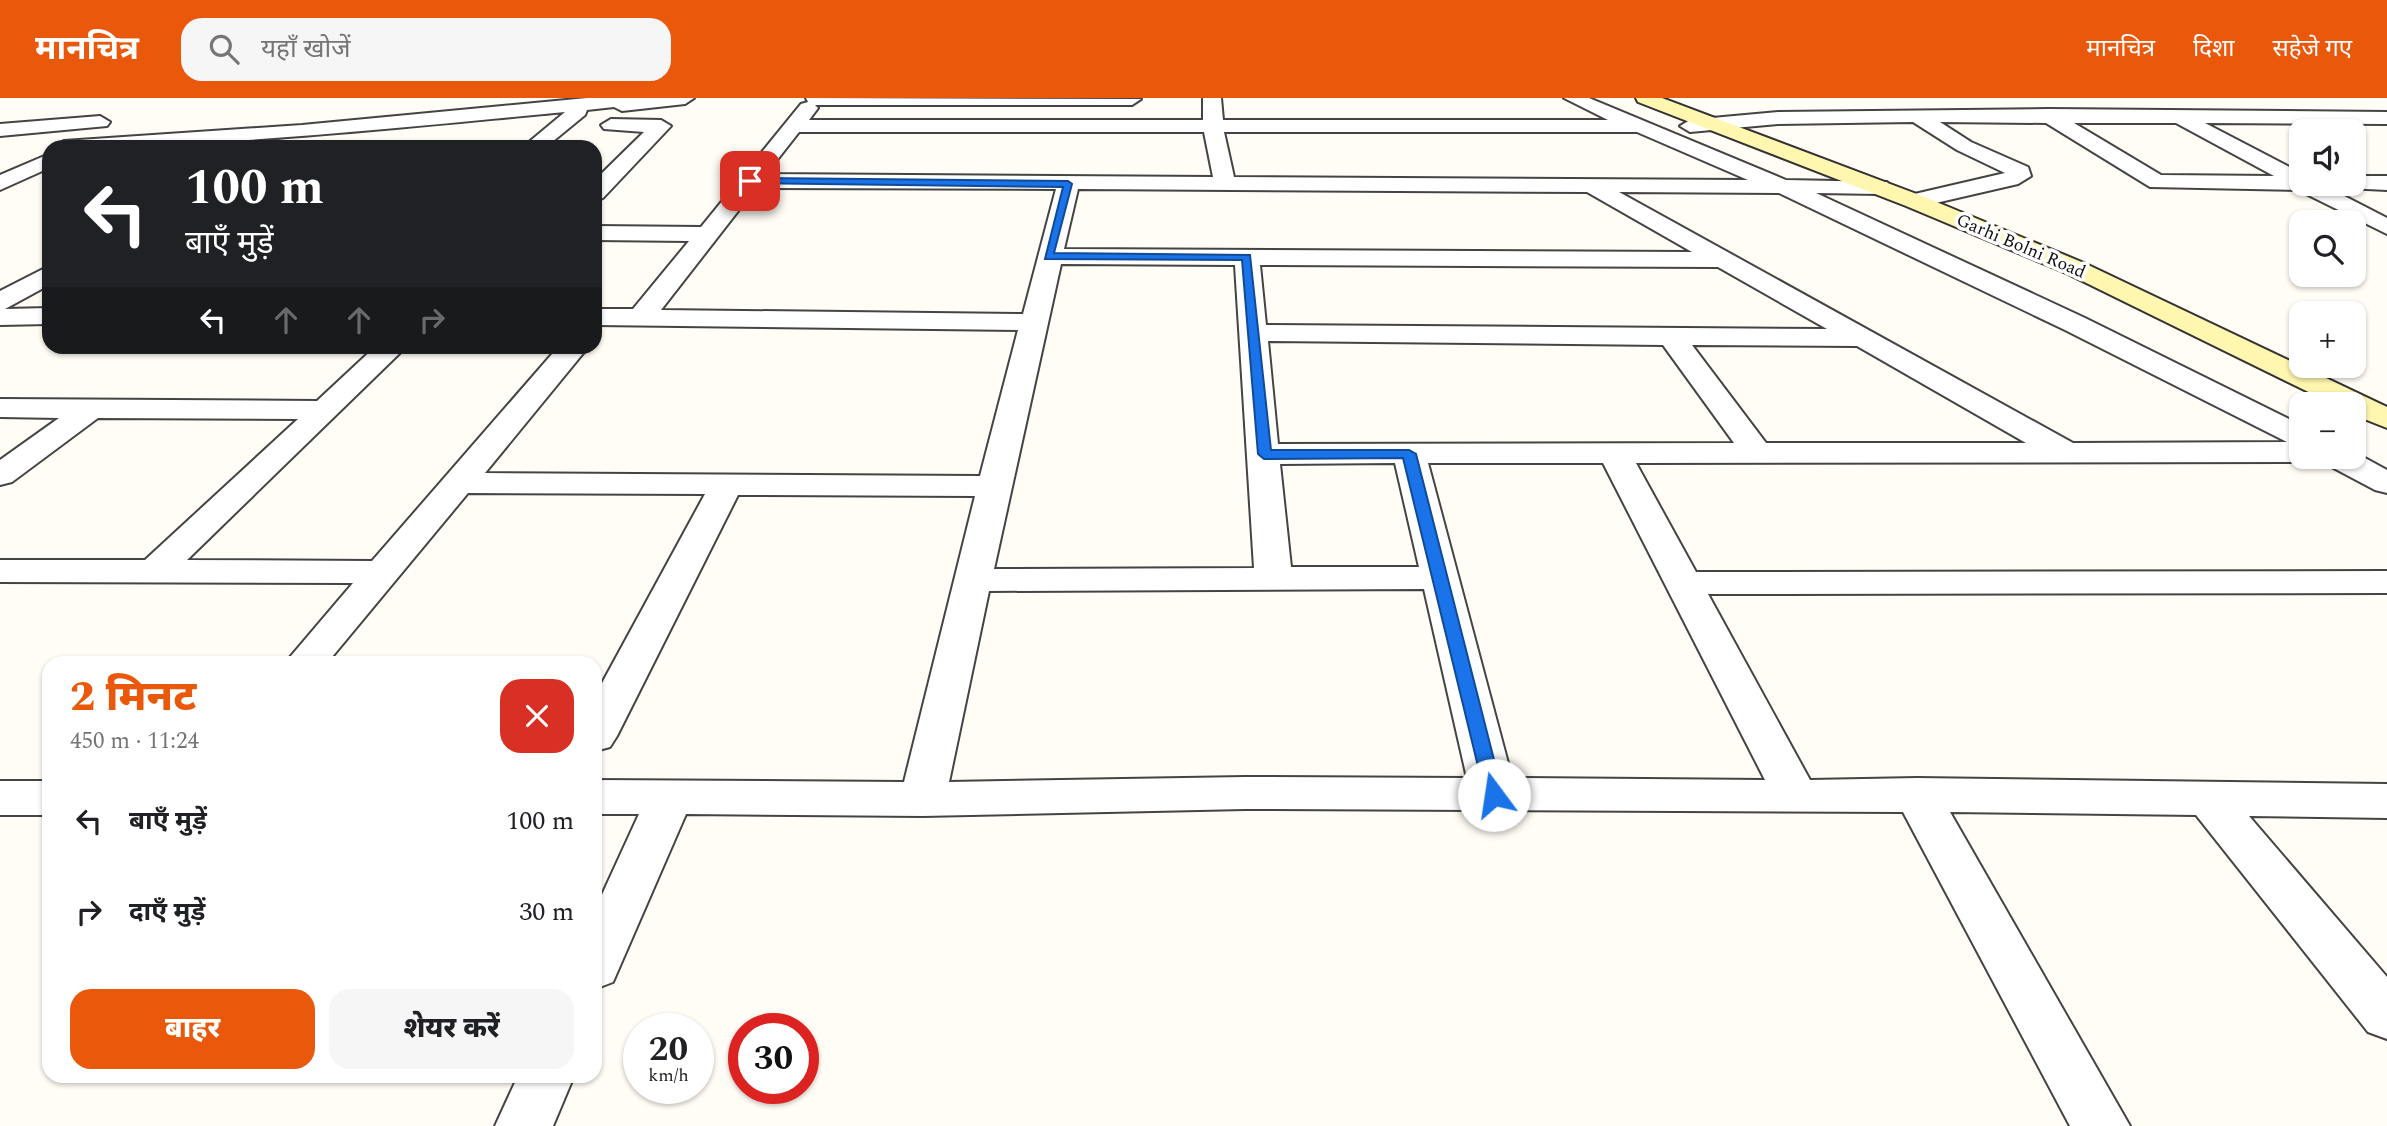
<!DOCTYPE html>
<html lang="hi">
<meta charset="utf-8">
<style>
:root{--surface:#fff;--page:#f6f6f6;--text:#202124;--muted:#757577;--accent:#ea580c}
body{margin:0;font-family:Spectral,"Noto Sans Devanagari",serif;background:var(--page);color:var(--text);height:100vh;display:flex;flex-direction:column;font-size:26px;white-space:nowrap}
*{box-sizing:border-box;margin:0}
p{font-size:23px;color:var(--muted)}
.icon{flex:none;width:38px;height:38px;fill:none;stroke:currentColor;stroke-width:2;stroke-linecap:round;stroke-linejoin:round}
.map{position:relative;flex:1;overflow:hidden}
.panel{position:absolute;left:42px;top:558px;width:560px;height:427px;display:flex;flex-direction:column;background:var(--surface);border-radius:21px;box-shadow:0 2px 5px #0004}
.panel>*{flex:none}
.guide{position:absolute;left:42px;top:42px;width:560px;height:214px;border-radius:21px;box-shadow:0 2px 5px #0004;background:#202124;color:#fff;overflow:hidden}
.fabs{position:absolute;left:2289px;top:21px;display:grid;gap:14px}
.fabs a{display:grid;place-items:center;width:77px;height:77px;border-radius:14px;background:var(--surface);box-shadow:0 2px 5px #0004;font-size:35px}
.speed{position:absolute;left:623px;top:915px;display:flex;gap:14px;font-size:35px;font-weight:700;text-align:center}
.speed>*{display:grid;place-content:center;width:91px;height:91px;border-radius:50%;background:var(--surface);box-shadow:0 2px 5px #0004;line-height:1}
.speed small{font-size:18px;font-weight:400}
.speed .limit{border:10px solid #d22;background:#fff;color:#111}
.pin{position:absolute;display:grid;place-items:center;width:60px;height:60px;color:#fff;margin:-30px;border-radius:14px;box-shadow:0 4px 10px #0006}
.me{position:absolute;width:77px;margin:-38px;rotate:346deg;stroke-linejoin:round;filter:drop-shadow(0 0 5px #0008)}
.turn{display:flex;align-items:center;gap:24px;height:147px;padding:0 28px;font-size:32px}
.turn .icon{width:91px;height:91px;stroke-width:2.5}
.turn b{display:block;font-size:49px;line-height:60px}
.lanes{display:flex;align-items:center;height:66px;padding:0 28px;background:#0003;justify-content:center;gap:35px;direction:ltr}
.lanes .off{opacity:.35}
.round{display:grid;place-items:center;flex:none;width:74px;height:74px;border-radius:21px;background:var(--page)}
.summary{display:flex;align-items:center;justify-content:space-between;height:119px;padding:0 28px}
h1{font-size:42px;font-weight:800;line-height:52px;color:var(--accent)}
.button{display:flex;gap:14px;margin-top:auto;padding:14px 28px}
.button a{flex:1;height:80px;border-radius:21px;background:var(--accent);color:#fff;font-size:28px;font-weight:800;line-height:80px;text-align:center}
.button a+a{background:var(--page);color:var(--text)}
ul{padding:0;list-style:none}
li{display:flex;align-items:center;gap:21px;height:91px;padding:0 28px}
li div{flex:1}
li b{display:block;font-size:26px}
li em{font-style:normal}
header{display:flex;align-items:center;gap:42px;box-sizing:border-box;height:98px;padding:0 35px;background:var(--accent);color:#fff}
header strong{font-size:33px}
nav{display:flex;gap:38px;margin-inline-start:auto;font-size:24px}
.search{width:490px;height:63px;background:var(--page);display:flex;align-items:center;gap:18px;box-sizing:border-box;padding:0 24px;border-radius:21px;color:var(--muted);font-size:26px}
.map>svg:first-child{display:block}
.lines{fill:none;stroke-linecap:round;stroke-linejoin:round}
.street-casing{stroke:#444;stroke-width:4}
.secondary-casing{stroke:#333;stroke-width:4}
.street{fill:#fff;fill-rule:evenodd}
.secondary{fill:#fff6b0;fill-rule:evenodd}
.route{fill:#1a73e8;stroke:#114b97;stroke-width:2}
.labels{text-anchor:middle;dominant-baseline:central;stroke-width:7;stroke-linejoin:round;paint-order:stroke}
.far-street-label{font-size:18px;fill:#111;stroke:#fff}
</style>
<header>
<strong>मानचित्र</strong>
<div class="search"><svg class="icon" aria-label="search" viewBox="0 0 24 24"><circle cx="10" cy="10" r="6"/><path d="M15 15l6 6"/></svg>यहाँ खोजें</div>
<nav><a>मानचित्र</a><a>दिशा</a><a>सहेजे गए</a></nav>
</header>
<div class="map">
<svg width="2387" height="1028" viewBox="0 0 2387 1028">
<rect width="100%" height="100%" fill="#fffdf5"/>
<g class="lines">
<g class="street-casing">
<g id="street">
<path d="M587,0H694L685,6L622,13L614,9L587,12L585,17L546,49H523L565,14C395,30 225,49 54,49L64,43L302,27Z"/>
<path d="M806,0L1141,1L1132,7H815L818,10L809,22H1203V0H1221L1223,22H1608L1564,0H1589L1786,82L1887,84L1890,89L1879,96L1816,95L2085,220L2301,327V359H2314L2301,364L1636,365L1696,474L2387,473V495L1708,496L1810,682L1917,680L2387,686V720L2249,718L2387,879V941L2368,934L2196,717L1950,714L2130,1028H2070L1903,714L1245,711L923,718L686,716L613,884L595,891V812L639,716H595V682L904,684L975,398L738,397L617,638L610,649L595,653V598L705,396L468,395L327,565H285L353,485L0,484V462H145L298,321L98,320L12,384L0,387V362L59,320L0,319V301L317,303L376,248H407L187,462L372,463L559,248H589L485,375L980,378L1018,232L595,227V211H633L689,143L595,142V128L701,129L801,6L808,4ZM799,34H1204L1213,79L766,76ZM1224,34H1637L1748,82L1234,79ZM756,90L1056,91L1023,216L661,212ZM1078,91L1587,94L1692,154L1064,151ZM1619,94L1779,95L2065,232L2287,344L2073,345ZM1061,166L1235,167L1254,470L994,471ZM1260,167L1718,169L1827,231L1266,227ZM1268,243L1663,247L1734,345L1278,346ZM1692,247L1857,248L2026,345H1766ZM1395,365L1419,469H1291L1280,366ZM1428,365H1603L1765,682L1512,680ZM1424,491L1467,680L1245,679L949,684L989,493Z"/>
<path d="M2048,11L2387,14V26L2205,25L2301,75V86H2321L2387,120V136L2298,92L2150,89L2046,25L1940,24L1971,44L2028,69L2031,78L2018,86L1914,110L1903,103L1906,98L2005,75L1957,52L1913,24L1778,26L1690,34L1680,28L1690,22L1778,14ZM2074,25H2176L2274,78L2161,77Z"/>
<path d="M100,18L110,24L107,28L0,38V26Z"/>
<path d="M611,21L661,22L671,28L603,100L595,102V82L644,34L604,31L601,27Z"/>
<path d="M49,56V70L0,92V77Z"/>
<path d="M2354,78H2387V92L2346,90L2343,86H2354Z"/>
<path d="M49,168V187L5,211L49,210V226L0,227V193Z"/>
<path d="M2354,354L2387,372V395L2375,392L2326,366L2322,359H2354Z"/>
<rect x="0" y="683" width="49" height="34"/>
<path d="M518,978H574L553,1028H495Z"/>
</g>
</g>
<g class="secondary-casing">
<path id="secondary" d="M1636,0H1662L1922,98L2084,165L2387,309V330L2354,317V306H2333L2066,175L1906,108L1638,4Z"/>
</g>
<use href="#street" class="street"/>
<use href="#secondary" class="secondary"/>
</g>
<path class="route" d="M750,80L1068,83L1072,86L1054,155L1250,157L1271,352H1409L1416,356L1503,697L1501,702L1494,704L1485,697L1403,360L1264,361L1258,356L1242,162L1045,161L1063,89L746,85Z"/>
<g class="labels">
<g class="far-street-label">
<text transform="translate(2021 148) rotate(23)">Garhi Bolni Road</text>
</g>
</g>
</svg>
<div class="fabs">
<a><svg class="icon" aria-label="sound" viewBox="0 0 24 24"><path d="M4 9h4l5-4v14l-5-4H4zM17 9q2 3 0 6"/></svg></a>
<a><svg class="icon" aria-label="search" viewBox="0 0 24 24"><circle cx="10" cy="10" r="6"/><path d="M15 15l6 6"/></svg></a>
<a>+</a>
<a>−</a>
</div>
<div class="speed"><div>20<small>km/h</small></div><div class="limit">30</div></div>
<div class="pin" style="left:750px;top:83px;background:#d93025"><svg class="icon" aria-label="arrive" viewBox="0 0 24 24"><path d="M6 21V4h12l-3 4 3 4H6"/></svg></div>
<svg class="me" style="left:1494px;top:697px" viewBox="-20 -20 40 40"><circle r="19" fill="#fff"/><path d="M0-13L10 11 0 6-10 11z" fill="#1a73e8"/></svg>
<div class="guide">
<div class="turn"><svg class="icon" aria-label="left" viewBox="0 0 24 24"><path d="M17 20v-9H6M10 6l-5 5 5 5"/></svg><div><b>100 m</b>बाएँ मुड़ें</div></div>
<div class="lanes"><svg class="icon" aria-label="left" viewBox="0 0 24 24"><path d="M17 20v-9H6M10 6l-5 5 5 5"/></svg><svg class="icon off" aria-label="ahead" viewBox="0 0 24 24"><path d="M12 20V5M6 11l6-6 6 6"/></svg><svg class="icon off" aria-label="ahead" viewBox="0 0 24 24"><path d="M12 20V5M6 11l6-6 6 6"/></svg><svg class="icon off" aria-label="right" viewBox="0 0 24 24"><path d="M7 20v-9h11M14 6l5 5-5 5"/></svg></div>
</div>
<section class="panel">
<div class="summary"><div><h1>2 मिनट</h1><p>450 m · 11:24</p></div><a class="round" style="background:#d93025;color:#fff"><svg class="icon" aria-label="close" viewBox="0 0 24 24"><path d="M6 6l12 12M18 6L6 18"/></svg></a></div>
<ul>
<li><svg class="icon" aria-label="left" viewBox="0 0 24 24"><path d="M17 20v-9H6M10 6l-5 5 5 5"/></svg><div><b>बाएँ मुड़ें</b></div><em>100 m</em></li>
<li><svg class="icon" aria-label="right" viewBox="0 0 24 24"><path d="M7 20v-9h11M14 6l5 5-5 5"/></svg><div><b>दाएँ मुड़ें</b></div><em>30 m</em></li>
</ul>
<div class="button"><a>बाहर</a><a>शेयर करें</a></div>
</section>
</div>
